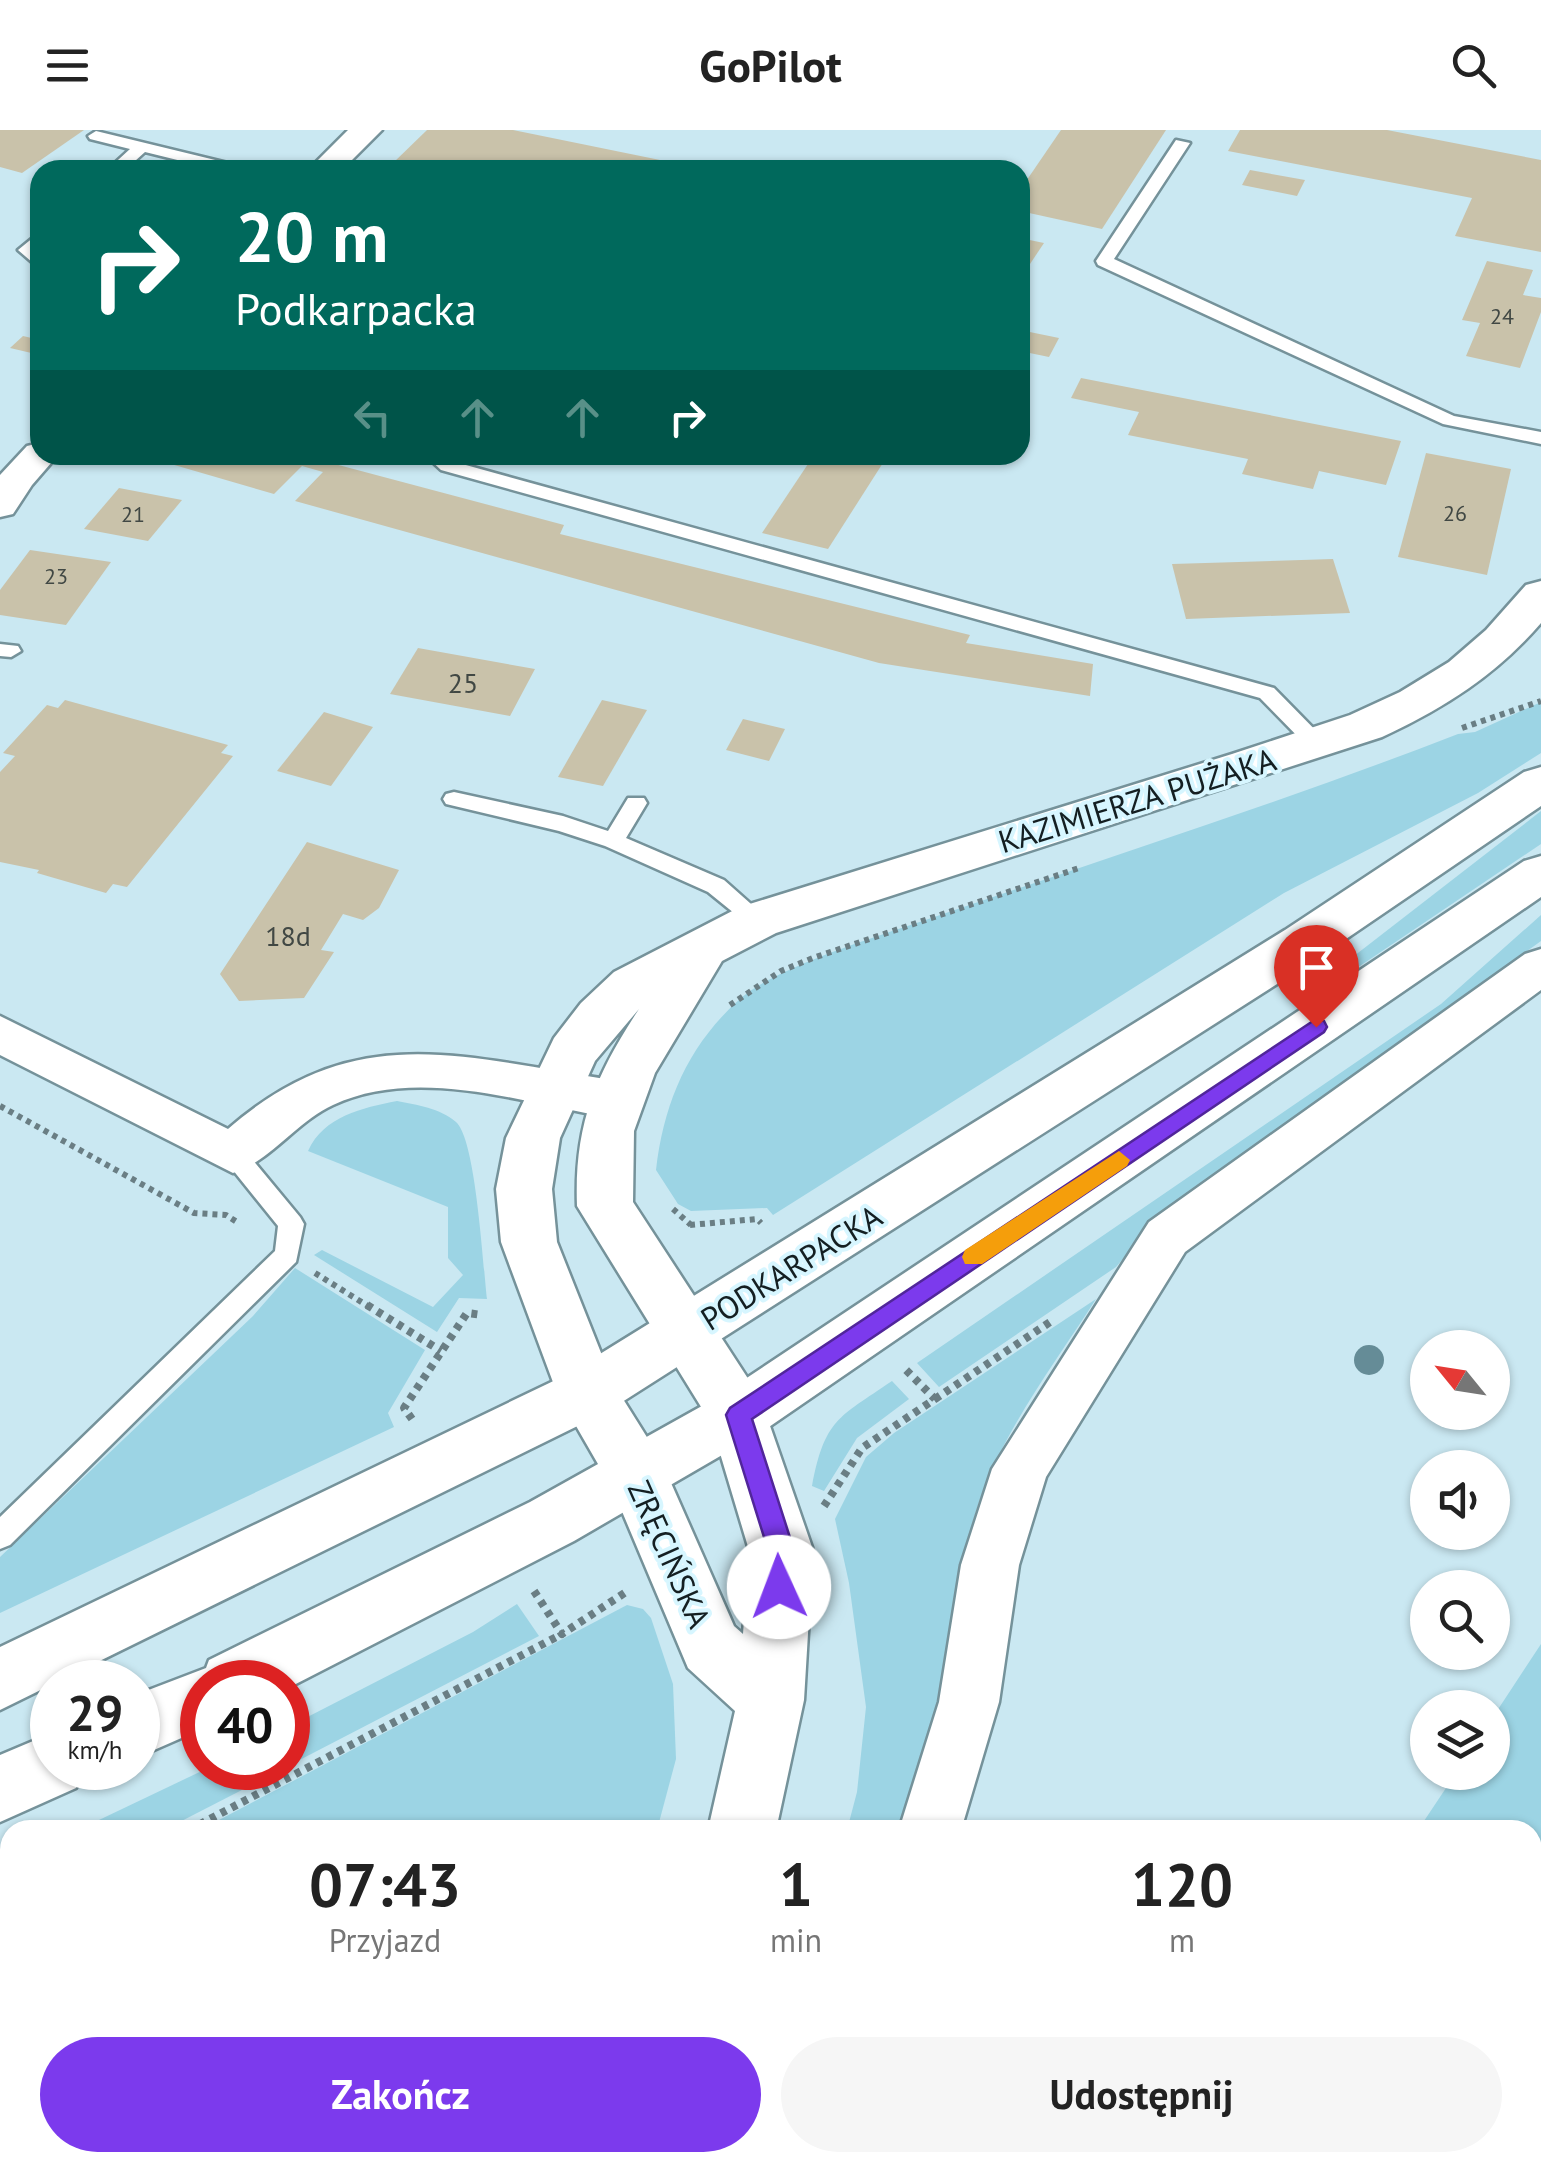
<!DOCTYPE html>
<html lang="pl">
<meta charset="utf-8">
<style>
:root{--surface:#fff;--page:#f6f6f6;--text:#222;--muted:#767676;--accent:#7c3aed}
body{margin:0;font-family:"PT Sans",sans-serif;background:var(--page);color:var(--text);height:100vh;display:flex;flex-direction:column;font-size:38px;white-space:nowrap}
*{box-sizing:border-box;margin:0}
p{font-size:32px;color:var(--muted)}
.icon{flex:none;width:55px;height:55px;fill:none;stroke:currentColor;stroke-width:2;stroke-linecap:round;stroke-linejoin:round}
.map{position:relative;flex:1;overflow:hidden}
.sheet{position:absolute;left:0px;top:1690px;width:1542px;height:352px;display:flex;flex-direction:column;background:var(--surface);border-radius:30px 30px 0 0;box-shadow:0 2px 8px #0004}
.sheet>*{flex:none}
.hud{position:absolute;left:30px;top:30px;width:1000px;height:305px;border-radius:30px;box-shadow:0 2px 8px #0004;background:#00695c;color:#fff;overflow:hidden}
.needle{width:65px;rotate:300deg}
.tools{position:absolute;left:1410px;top:1200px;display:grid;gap:20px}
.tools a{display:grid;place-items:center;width:100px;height:100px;border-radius:50%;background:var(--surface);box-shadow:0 2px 8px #0004;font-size:50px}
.speed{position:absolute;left:30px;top:1530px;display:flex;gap:20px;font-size:50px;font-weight:700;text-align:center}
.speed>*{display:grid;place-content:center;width:130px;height:130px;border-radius:50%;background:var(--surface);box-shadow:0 2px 8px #0004;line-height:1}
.speed small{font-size:25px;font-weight:400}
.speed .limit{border:15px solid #d22;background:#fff;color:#111}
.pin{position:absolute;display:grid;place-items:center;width:85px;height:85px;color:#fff;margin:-102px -42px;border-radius:50% 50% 50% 0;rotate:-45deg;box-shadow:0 0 10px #0007}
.pin .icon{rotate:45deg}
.me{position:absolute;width:110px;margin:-55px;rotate:358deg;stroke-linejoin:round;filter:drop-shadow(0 0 8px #0008)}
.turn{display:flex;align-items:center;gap:35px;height:210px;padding:0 40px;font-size:45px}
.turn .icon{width:130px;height:130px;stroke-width:2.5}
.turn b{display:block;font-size:70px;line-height:85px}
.lanes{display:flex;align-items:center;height:95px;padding:0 40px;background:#0003;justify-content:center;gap:50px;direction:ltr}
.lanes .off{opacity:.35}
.eta{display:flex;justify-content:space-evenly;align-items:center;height:170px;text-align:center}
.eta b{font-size:60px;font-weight:700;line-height:70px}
.cta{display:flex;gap:20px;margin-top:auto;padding:20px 40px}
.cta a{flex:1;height:115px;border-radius:60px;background:var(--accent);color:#fff;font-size:40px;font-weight:700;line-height:115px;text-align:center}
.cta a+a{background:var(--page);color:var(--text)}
header{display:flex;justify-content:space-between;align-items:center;height:130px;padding:0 40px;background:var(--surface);font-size:45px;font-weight:700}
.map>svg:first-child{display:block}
.green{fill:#9cd4e4}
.building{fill:#c9c2aa}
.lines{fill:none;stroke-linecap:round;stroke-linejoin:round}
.lane-casing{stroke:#75929a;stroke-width:5}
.street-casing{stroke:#75929a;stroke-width:5}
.secondary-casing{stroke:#75929a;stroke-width:5}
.primary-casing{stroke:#75929a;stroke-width:5}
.path-far1{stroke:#6a7e84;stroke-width:6;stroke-dasharray:5 5;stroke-linecap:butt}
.path{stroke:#6a7e84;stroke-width:8;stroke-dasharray:6 6;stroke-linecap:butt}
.lane{fill:#fff;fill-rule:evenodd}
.street{fill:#fff;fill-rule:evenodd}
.secondary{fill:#fff;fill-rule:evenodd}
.primary{fill:#fff;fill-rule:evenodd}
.tree{fill:#658c97}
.route{fill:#7c3aed;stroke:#51269a;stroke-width:2.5}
.slow{fill:#f59e0b}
.labels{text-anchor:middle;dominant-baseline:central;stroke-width:8;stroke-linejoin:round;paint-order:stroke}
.far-number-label{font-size:22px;fill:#414844}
.number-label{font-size:28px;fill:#414844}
.street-label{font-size:32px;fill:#141f22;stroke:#d7f6ff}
</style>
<header><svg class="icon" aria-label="menu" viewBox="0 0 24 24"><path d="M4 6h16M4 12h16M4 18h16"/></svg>GoPilot<svg class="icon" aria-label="search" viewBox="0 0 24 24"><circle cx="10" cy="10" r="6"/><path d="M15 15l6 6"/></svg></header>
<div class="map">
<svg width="1541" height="2041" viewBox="0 0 1541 2041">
<rect width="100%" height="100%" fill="#cae8f2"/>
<g class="green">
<path d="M1541,572V623L1478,663L1284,763L773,1085L767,1078L691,1081L678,1074L656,1040C664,971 689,914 741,868C779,835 892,802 943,784C1115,725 1288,670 1458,604L1475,602Z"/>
<path d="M1541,681V714L1354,840L1345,833Z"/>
<path d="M1541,785V811L1165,1080L1116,1137L939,1257L917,1233L1441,874Z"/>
<path d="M397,971C417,975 440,978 456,992C476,1009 483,1136 487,1169L459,1168L437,1202L314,1125L322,1120L433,1177L463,1145L448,1128V1077L308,1021C324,986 362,978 397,971Z"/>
<path d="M295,1138L425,1220L388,1283L394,1297L0,1483V1427L253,1186Z"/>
<path d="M1096,1169C1053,1236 1000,1305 976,1381C956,1445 956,1512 942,1576C932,1618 916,1659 903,1700H847L857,1662L866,1577L849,1453L835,1389L866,1327L894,1303Z"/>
<path d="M892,1251L909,1269L857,1308L824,1361L812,1356C825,1289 838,1288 892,1251Z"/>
<path d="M517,1474L539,1506L288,1636V1597L473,1502Z"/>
<path d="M627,1475L643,1479L651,1488L673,1554L676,1629L657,1700H200Z"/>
<path d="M1541,1514V2041H1191L1197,2032H1532V1700H1418L1456,1643L1492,1642L1493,1587Z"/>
<path d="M208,1638H285L164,1700H78Z"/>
</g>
<g class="building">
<path d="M0,0H84L22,43L0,37Z"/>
<path d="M427,0H513L709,40H420L392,34Z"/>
<path d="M1061,0H1166L1102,99L1020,81V60Z"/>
<path d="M1240,0H1387L1541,30V122L1455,106L1472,68L1228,21Z"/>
<path d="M1250,40L1305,50L1297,66L1242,55Z"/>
<path d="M1020,108L1044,113L1020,149Z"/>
<path d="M1487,131L1533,140L1523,165L1541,168V182L1520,238L1466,226L1480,193L1462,190Z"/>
<path d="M1020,200L1059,208L1049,227L1020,221Z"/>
<path d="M23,206L40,210V225L10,218Z"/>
<path d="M1081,248L1401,311L1386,355L1319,341L1313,359L1242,344L1248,329L1128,305L1139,282L1071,268Z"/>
<path d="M1426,323L1511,339L1487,445L1398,427Z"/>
<path d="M140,325H338L331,333L564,395L560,404L970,505L966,513L1093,534L1090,566L879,533L295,371L323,342L302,336L274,364Z"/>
<path d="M814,325H888L828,419L762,403Z"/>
<path d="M119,358L182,370L148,411L84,399Z"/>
<path d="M30,420L111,432L66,495L0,485V460Z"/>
<path d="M1333,429L1350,483L1186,489L1172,434Z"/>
<path d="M418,518L535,539L510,586L390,564Z"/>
<path d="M65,570L228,615L221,623L233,626L127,757L113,754L106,763L37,743L39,740L0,732V642L15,626L3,623L47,575L58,578Z"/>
<path d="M602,570L647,580L603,656L558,647Z"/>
<path d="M324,582L373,597L331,656L277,641Z"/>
<path d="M743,589L785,599L769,631L726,620Z"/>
<path d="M307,712L399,740L379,778L363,790L343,784L321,820L334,822L304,868L239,871L220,844Z"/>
</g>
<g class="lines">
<g class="lane-casing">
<g id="lane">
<path d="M96,1L244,37L246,40H218L145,22L125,40H107L130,19L90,9L88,6Z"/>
<path d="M1176,10L1190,13L1114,129L1454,286L1541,302V314L1443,294L1098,135L1096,131Z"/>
<path d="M40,102V116L36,120L40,124V139L18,120Z"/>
<path d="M425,325H446L455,332L1274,558L1328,613L1317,620L1309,618L1260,568L441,340Z"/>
<path d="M0,514L18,516L21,521L11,527L0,526Z"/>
<path d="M454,662L563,686L608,701L628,668H644L647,673L626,708L724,750L769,790L758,798L750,796L708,762L605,716L559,701L446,674L443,669L446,664Z"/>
<path d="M233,1014L242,1017L300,1087L304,1094L296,1132L10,1415L0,1419V1387L275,1121L278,1096L220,1024L224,1017Z"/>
</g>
</g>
<g class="street-casing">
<g id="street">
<path d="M348,0H382L342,40H308Z"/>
<path d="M40,313V325H58L32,355L13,384L0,387V345L27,316Z"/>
<path d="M1541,819V860L1185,1122L1046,1347L1019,1435L999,1572L961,1700H899L939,1572L961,1435L992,1339L1149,1092L1525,824Z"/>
<path d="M0,886L228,999C356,887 463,928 613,950L630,956L638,969L630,982L613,988C526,974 418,935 333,975C296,992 271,1031 233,1043L0,925Z"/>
<path d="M10,1779V1843L0,1844V1780Z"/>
<path d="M796,2032H864L861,2041H793Z"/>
</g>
</g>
<g class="secondary-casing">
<g id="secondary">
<path d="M1541,451V493C1496,545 1444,578 1382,607L776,803L722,831L655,943L634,1001L633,1072L760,1267L813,1420L804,1570L776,1700H708L735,1581L688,1538L613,1360L557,1263L501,1112L496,1059L506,1008L554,908L581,873L614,842L740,777L1232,624L1350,585L1400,562L1449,532L1486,500L1526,455ZM639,879C595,946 574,995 577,1076L711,1293L749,1420L743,1504L734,1496L660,1328L613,1253L557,1112L552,1059L560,1008L595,931Z"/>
<path d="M588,2032H663L660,2041H584Z"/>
</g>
</g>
<g class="primary-casing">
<g id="primary">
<path d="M1541,637V676L1321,826L608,1281L0,1580V1517L566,1245L1285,800L1524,642Z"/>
<path d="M1541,726V767L760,1303L574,1411L288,1558V1552H202V1599L138,1627V1564L206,1538L209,1530L530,1372L718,1267L1524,731Z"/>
<path d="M52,1603V1638H85L76,1658L0,1692V1625Z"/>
</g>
</g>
<g class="path-far1">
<path d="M1462,598L1541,571"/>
<path d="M730,875L781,841L813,828L1079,738"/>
<path d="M0,976L194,1083L226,1085L237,1092"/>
<path d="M673,1079L691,1095"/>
<path d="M690,1095L757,1089L761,1093"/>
<path d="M315,1143L371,1178"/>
</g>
<g class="path">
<path d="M367,1175L441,1221"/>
<path d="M935,1269L1050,1192"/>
<path d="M412,1289L404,1278L467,1183L482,1185"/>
<path d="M824,1376L862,1318L935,1269L904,1238"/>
<path d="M534,1461L562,1504L626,1462"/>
<path d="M189,1700L562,1504"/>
</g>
<use href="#lane" class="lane"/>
<use href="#street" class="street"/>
<use href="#secondary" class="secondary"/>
<use href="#primary" class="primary"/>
</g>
<circle class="tree" cx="1369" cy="1230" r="15"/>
<path class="route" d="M1316,889L1324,891L1327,897L1324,902L752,1289L794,1420L788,1466L779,1469L769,1466L766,1457L768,1420L726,1285L730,1278Z"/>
<path class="slow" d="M1119,1021L1130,1030L1127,1036L982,1134H965L962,1127L965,1120Z"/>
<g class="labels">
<g class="far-number-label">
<text x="1502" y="186">24</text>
<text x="1455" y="383">26</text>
<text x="133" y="384">21</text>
<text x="56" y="446">23</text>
</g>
<g class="number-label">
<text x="463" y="552">25</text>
<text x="288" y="805">18d</text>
</g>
<g class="street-label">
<text transform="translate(1137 670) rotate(-17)">KAZIMIERZA PUŻAKA</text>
<text transform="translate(791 1137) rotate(-32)">PODKARPACKA</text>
<text transform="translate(670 1424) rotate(66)">ZRĘCIŃSKA</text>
</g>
</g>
</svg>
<div class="tools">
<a><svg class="needle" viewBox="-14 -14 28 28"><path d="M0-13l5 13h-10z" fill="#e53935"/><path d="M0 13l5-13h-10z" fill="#767676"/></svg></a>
<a><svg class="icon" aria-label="sound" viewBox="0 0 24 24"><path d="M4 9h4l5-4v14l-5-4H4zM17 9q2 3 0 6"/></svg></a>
<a><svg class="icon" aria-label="search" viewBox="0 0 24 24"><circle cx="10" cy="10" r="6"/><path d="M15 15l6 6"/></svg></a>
<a><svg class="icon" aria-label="layers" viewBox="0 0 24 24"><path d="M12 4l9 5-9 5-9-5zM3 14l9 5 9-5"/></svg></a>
</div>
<div class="speed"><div>29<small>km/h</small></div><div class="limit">40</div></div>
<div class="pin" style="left:1316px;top:897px;background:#d93025"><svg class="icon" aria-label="arrive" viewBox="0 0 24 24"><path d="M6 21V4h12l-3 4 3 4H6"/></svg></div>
<svg class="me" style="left:779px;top:1457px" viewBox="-20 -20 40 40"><circle r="19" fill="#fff"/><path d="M0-13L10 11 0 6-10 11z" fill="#7c3aed"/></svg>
<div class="hud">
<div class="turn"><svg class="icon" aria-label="right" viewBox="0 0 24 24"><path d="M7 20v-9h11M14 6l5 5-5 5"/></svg><div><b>20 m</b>Podkarpacka</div></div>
<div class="lanes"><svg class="icon off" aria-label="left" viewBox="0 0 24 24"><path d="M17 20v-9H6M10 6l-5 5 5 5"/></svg><svg class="icon off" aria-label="ahead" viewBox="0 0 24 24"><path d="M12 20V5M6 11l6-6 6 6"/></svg><svg class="icon off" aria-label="ahead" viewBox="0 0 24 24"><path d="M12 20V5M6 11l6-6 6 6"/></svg><svg class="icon" aria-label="right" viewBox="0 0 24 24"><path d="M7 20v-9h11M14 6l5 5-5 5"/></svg></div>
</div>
<section class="sheet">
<div class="eta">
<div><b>07:43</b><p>Przyjazd</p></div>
<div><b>1</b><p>min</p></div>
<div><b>120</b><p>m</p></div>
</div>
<div class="cta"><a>Zakończ</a><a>Udostępnij</a></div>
</section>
</div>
